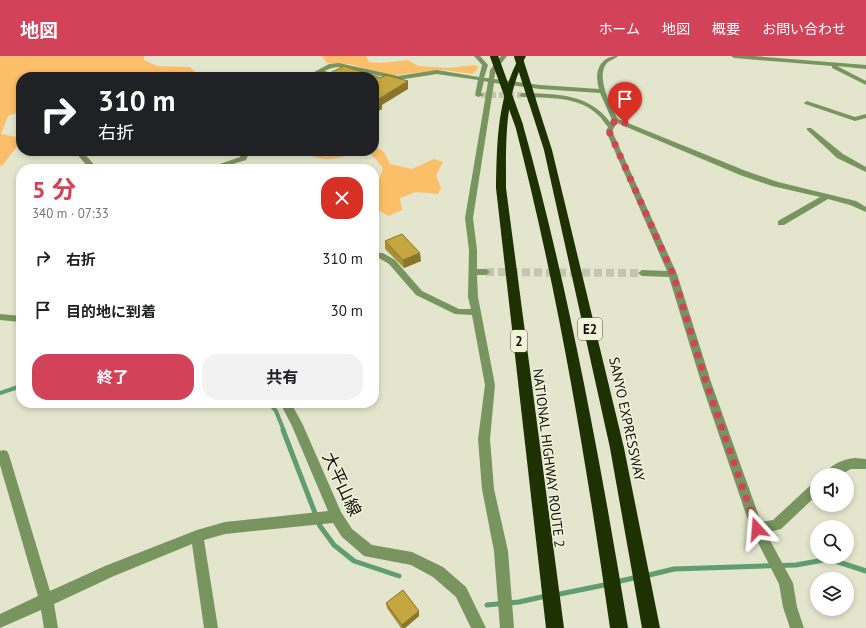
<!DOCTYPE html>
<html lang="ja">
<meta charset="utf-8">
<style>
:root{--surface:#fff;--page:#f2f2f2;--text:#202124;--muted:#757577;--accent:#d24259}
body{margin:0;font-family:"PT Sans","Noto Sans JP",sans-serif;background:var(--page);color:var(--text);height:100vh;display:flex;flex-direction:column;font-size:15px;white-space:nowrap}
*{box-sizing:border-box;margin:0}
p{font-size:13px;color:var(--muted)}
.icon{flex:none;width:22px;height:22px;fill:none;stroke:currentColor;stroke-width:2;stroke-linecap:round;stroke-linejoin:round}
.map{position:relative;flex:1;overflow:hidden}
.details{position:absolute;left:16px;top:108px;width:363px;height:244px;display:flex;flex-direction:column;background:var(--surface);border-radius:16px;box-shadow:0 2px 6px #0003}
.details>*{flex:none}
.guide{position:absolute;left:16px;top:16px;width:363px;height:84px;border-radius:16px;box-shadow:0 2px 6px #0003;background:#202124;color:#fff;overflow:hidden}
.tools{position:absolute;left:810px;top:412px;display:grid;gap:8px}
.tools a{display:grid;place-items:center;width:44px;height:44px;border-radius:50%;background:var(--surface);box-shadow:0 2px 6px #0003;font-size:20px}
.pin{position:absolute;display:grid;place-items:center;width:34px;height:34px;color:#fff;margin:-41px -17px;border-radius:50% 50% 50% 0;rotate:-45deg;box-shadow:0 0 4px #0007}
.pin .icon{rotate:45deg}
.me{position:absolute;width:44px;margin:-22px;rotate:341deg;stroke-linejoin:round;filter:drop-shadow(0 0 3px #0008)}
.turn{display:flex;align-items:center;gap:14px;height:84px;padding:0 16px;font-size:18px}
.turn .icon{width:52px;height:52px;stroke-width:2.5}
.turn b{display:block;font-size:28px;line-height:34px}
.round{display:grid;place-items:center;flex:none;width:42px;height:42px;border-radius:16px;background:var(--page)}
.headline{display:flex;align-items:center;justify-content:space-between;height:68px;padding:0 16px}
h1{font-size:24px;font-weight:700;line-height:30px;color:var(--accent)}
.button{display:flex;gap:8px;margin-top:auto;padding:8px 16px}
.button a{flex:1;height:46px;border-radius:16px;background:var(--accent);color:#fff;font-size:16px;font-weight:700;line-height:46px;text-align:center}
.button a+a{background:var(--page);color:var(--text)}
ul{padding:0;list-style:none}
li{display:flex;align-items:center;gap:12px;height:52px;padding:0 16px}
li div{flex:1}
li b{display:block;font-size:15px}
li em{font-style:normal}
header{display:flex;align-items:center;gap:24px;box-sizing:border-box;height:56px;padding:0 20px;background:var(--accent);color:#fff}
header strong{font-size:19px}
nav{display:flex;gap:22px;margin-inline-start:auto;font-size:14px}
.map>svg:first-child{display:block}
.green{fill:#fbbe69}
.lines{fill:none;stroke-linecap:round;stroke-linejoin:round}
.stream-far1{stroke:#619d6e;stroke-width:4}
.stream{stroke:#619d6e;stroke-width:5}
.minor-tunnel-far1{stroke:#c3c5af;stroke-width:6;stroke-dasharray:6 3;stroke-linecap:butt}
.minor-tunnel{stroke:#c3c5af;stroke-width:8;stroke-dasharray:8 4;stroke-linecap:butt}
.minor{fill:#78945f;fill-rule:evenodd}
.highway{fill:#1d3103;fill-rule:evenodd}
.highway-bridge{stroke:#1d3103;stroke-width:8}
.wall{fill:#a99037}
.shaded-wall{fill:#8a752d}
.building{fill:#c5a740;stroke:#8a752d}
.route{stroke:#d24259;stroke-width:7;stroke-dasharray:0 12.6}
.labels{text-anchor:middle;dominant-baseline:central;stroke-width:3;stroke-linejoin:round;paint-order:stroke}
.shield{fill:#f0f3d9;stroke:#525447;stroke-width:1}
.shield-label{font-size:13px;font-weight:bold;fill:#0f1008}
.street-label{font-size:14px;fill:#0f1008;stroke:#f0f3d9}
.near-street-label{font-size:17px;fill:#0f1008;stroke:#f0f3d9}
</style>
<header>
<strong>地図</strong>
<nav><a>ホーム</a><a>地図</a><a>概要</a><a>お問い合わせ</a></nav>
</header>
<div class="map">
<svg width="866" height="572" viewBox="0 0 866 572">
<rect width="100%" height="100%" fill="#e3e5cc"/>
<g class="green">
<path d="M0,0H144V4L157,10L190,11L196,17L193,21H21V55L8,60L1,78L17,81L21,85L3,109L0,110Z"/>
<path d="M322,0H366L369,6L381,7L408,4L418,10L449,12L474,9L479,11L473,18L443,14L396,19L385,18L349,8L327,7Z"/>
<path d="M374,90L384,96L390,108L412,113L434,103L443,106L436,120L441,132L438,138L416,136L400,142L402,154L388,160L374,151V128L378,127L383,112L375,102L366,95H374Z"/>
<path d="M306,95H362C344,100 322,110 306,95Z"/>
</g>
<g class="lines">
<g class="stream-far1">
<path d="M0,337L21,330"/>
<path d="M269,347L276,355L284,375"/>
</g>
<g class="stream">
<path d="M283,374L320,470L334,489L354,505L399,520"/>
<path d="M645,520L674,513L796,509L829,503L866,515"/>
<path d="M616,526L638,521"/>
<path d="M555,539L609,528"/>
<path d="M487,549L519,546L546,540"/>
</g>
<path class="minor-tunnel-far1" d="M481,39H522"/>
<path class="minor-tunnel" d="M486,216L642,217"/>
<g class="minor">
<path d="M474,0H480L488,9L484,22H489L490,14L501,0H507L496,14L494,23L540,29L599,33C594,17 599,0 618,0C615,3 610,4 607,7C595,20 611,50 618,63L746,115L778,126L856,145L866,151V156L850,149L828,143L784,169H778V165L820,141L772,130L740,119L617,67L612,75L677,218L711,326L761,466L773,464L813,427L817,425V439L781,473L766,477L793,527L797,551L804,572H790L783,551L779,528L751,473L701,326L669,221L642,220L638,217L642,214L667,215L606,75L608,71C604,67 602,62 598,59C579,40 547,42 522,41L519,39L522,37C555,38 589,37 610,66L612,64L600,37L540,33L494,27L473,162L477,194V213H486L490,216L486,219H477L478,241L495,329L490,383L494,433L508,495L514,572H500L494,495L482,433L478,383L485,329L472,259L455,258L416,239L389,208L379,202L374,203V197H383L395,204L422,235L459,253H471L468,241L469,194L465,162L488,26L484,25L481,37L484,39L478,41L475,39L478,24L437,18L398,24L339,11C326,11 318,21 305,21L329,8L339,7L398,20L437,14L479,21L482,9Z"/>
<path d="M731,0H754L866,9V13L837,10L866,25V29L832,12V10L734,2Z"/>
<path d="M807,45L855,61L866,58V62L855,65L805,48L804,47Z"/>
<path d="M807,72H811L843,98L866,111V116L837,102L807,74Z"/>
<path d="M74,95H82L98,113H90Z"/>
<path d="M242,95H250L246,104L216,113H205L240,101Z"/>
<path d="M0,258L21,260V266L0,264Z"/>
<path d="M280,347H291L303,369L341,456L352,473L372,489L412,496L443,511L466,531L486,572H471L456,541L433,521L411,509L364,500L342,481L333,467L225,478L204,484L218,572H204L192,488L114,520L54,548L58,572H44L41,554L0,572V558L38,540L0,409V395L3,394L7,395L9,399L50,535L105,510L197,474L225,466L328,455L292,370Z"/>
<path d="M855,402L866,403V413H851L840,419H825C830,408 844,403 855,402Z"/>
</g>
<g class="highway">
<path d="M520,0H526C504,42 506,86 506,132L564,572H546L496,132C497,86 497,42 520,0Z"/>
<path d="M529,42L536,44L552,94L624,392L660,572H642L610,392L544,94L528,44Z"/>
<path d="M516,67L523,69C569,234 600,403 628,572H610C586,403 558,235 515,69Z"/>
</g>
<g class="highway-bridge">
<path d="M494,0L519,69"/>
<path d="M518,0L532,44"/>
</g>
</g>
<g class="wall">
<path d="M385,185L421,205L404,212L385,193Z"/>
<path d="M386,547L419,555V560L405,572H401L387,552Z"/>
</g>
<g class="shaded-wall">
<path d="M408,25V33L382,49V53L374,58V50L377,44Z"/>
<path d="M420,197L421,205L404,212L403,204Z"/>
<path d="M419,555V560L405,572H402V569Z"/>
</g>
<g class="building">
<path d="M344,10L381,22L386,19L408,25L377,44L381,46L374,50V21H311L322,15L330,17Z"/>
<path d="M402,178L420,197L403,204L385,185Z"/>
<path d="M403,534L419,555L402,569L386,547Z"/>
</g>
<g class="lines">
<path class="route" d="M625,67L615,64L609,75L673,218L706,326L757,473"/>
</g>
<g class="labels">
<g class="shield">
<rect x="578" y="262" width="24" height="22" rx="3"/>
<rect x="511" y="274" width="16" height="22" rx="3"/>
</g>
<g class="shield-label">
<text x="590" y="273">E2</text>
<text x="519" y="285">2</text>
</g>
<g class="street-label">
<text transform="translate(627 363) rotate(78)">SANYO EXPRESSWAY</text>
<text transform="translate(549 402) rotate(83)">NATIONAL HIGHWAY ROUTE 2</text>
</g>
<g class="near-street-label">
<text transform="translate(342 428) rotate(65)">大平山線</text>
</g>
</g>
</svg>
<div class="tools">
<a><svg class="icon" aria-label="sound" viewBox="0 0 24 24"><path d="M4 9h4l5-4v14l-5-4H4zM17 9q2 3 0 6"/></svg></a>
<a><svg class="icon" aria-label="search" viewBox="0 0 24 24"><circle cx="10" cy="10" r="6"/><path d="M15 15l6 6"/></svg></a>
<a><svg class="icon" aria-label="layers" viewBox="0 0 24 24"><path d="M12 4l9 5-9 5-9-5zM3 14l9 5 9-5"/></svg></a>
</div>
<div class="pin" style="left:625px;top:67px;background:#d93025"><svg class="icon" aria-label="arrive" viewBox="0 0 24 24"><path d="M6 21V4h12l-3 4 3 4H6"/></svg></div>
<svg class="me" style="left:757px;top:473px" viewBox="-20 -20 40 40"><path d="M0-17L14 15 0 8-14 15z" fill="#d24259" stroke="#fff" stroke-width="4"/></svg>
<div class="guide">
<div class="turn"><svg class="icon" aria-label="right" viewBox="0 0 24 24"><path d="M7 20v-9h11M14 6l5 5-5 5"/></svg><div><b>310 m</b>右折</div></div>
</div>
<section class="details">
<div class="headline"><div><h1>5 分</h1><p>340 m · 07:33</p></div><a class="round" style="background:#d93025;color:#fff"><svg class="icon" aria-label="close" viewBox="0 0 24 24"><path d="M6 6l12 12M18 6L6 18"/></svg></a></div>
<ul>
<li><svg class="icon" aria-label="right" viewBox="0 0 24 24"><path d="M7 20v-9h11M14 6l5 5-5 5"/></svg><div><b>右折</b></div><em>310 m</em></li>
<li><svg class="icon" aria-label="arrive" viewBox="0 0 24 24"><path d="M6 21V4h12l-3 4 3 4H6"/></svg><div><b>目的地に到着</b></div><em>30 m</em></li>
</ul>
<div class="button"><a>終了</a><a>共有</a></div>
</section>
</div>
